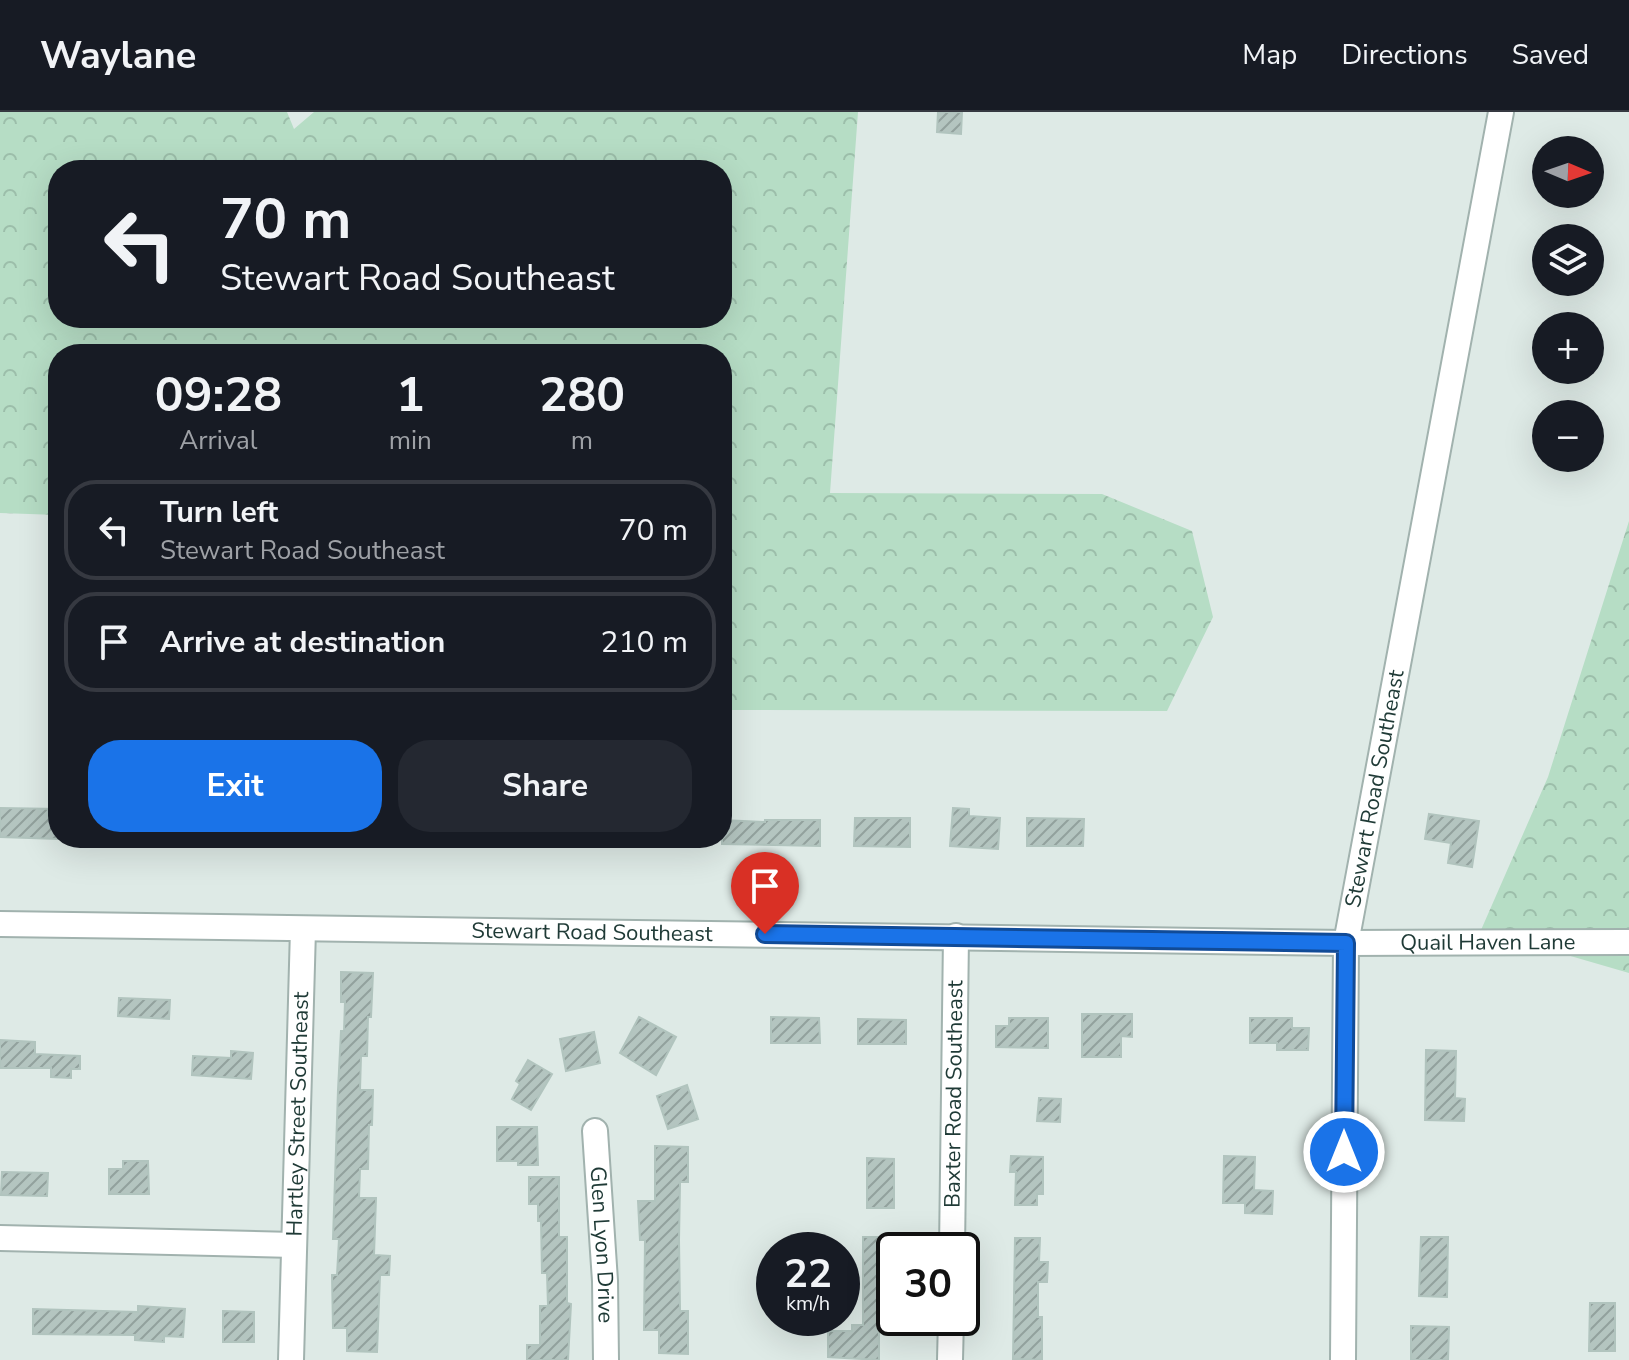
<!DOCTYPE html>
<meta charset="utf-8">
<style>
:root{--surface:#171b24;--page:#242831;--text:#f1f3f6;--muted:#9ea1a6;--line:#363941;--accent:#1a73e8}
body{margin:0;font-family:"Nunito Sans",sans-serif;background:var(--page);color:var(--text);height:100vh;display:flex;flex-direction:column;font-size:30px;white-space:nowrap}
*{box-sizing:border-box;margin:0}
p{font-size:26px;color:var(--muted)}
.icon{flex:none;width:44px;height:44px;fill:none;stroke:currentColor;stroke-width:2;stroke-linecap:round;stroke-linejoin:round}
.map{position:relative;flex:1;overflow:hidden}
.panel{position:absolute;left:48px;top:232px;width:684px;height:504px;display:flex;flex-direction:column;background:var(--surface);border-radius:32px;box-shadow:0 8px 32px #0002}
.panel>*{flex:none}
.banner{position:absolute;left:48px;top:48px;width:684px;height:168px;border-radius:32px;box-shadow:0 8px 32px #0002;background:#171b24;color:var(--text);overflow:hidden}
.needle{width:52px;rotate:92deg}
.controls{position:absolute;left:1532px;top:24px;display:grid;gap:16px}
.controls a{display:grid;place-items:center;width:72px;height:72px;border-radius:50%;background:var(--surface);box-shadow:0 8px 32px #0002;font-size:40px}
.speed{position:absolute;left:756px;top:1120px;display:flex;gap:16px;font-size:40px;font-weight:700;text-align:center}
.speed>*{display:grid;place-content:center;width:104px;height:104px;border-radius:50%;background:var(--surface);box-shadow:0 8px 32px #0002;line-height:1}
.speed small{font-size:20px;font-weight:400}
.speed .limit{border:4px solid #111;border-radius:12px;background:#fff;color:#111}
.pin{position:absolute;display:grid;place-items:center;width:68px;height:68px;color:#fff;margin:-82px -34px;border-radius:50% 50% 50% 0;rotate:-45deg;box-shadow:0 0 8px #0007}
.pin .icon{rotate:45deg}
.me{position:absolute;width:88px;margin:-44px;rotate:0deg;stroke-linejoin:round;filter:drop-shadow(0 0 6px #0008)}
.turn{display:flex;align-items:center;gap:28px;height:168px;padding:0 40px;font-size:36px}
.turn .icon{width:104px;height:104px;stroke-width:2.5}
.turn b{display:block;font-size:56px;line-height:68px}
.eta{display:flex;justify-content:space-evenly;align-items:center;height:136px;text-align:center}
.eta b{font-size:48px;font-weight:700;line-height:56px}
.action{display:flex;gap:16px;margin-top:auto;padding:16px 40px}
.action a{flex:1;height:92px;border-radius:32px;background:var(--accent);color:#fff;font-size:32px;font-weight:700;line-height:92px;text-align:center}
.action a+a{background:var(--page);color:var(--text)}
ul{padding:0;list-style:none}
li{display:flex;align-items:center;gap:24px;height:100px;margin:0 16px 12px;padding:0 24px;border:4px solid var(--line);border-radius:32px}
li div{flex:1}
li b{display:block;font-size:30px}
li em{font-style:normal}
header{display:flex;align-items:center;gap:48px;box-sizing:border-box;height:112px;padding:0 40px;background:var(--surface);border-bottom:2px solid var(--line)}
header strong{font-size:38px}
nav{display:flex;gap:44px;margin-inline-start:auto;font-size:28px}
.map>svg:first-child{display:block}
.forest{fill:url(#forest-crowns);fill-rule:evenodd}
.building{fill:url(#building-hatch);stroke:#b1c4be;stroke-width:2}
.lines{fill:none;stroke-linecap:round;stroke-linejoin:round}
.minor-casing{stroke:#a1b2ae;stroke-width:28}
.minor{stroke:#fff;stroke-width:24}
.route-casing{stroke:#114b97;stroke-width:20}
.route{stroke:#1a73e8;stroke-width:14}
.labels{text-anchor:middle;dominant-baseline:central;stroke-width:7;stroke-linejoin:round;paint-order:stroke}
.street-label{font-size:22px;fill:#1f3a36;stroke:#eff7f4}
</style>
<header>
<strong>Waylane</strong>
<nav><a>Map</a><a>Directions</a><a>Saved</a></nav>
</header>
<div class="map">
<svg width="1629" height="1248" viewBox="0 0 1629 1248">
<defs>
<pattern id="forest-crowns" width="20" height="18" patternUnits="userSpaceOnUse" patternTransform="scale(2)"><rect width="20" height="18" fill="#b6ddc5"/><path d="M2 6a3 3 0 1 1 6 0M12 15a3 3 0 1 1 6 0" fill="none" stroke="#9cbeaa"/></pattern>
<pattern id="building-hatch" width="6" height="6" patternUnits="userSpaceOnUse" patternTransform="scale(2)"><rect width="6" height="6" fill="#b4c5c0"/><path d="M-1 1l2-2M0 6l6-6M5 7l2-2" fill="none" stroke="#92a19d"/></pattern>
</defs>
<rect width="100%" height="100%" fill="#deeae6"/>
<g class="forest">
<path d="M0,0H287L294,17L314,0H858L830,381L1102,382L1192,419L1213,505L1167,599L722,598V242H58V403L0,401ZM58,58H722V206H58Z"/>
<path d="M1629,409V861L1481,818L1548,665Z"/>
</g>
<g class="building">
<path d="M938,0H962L961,22L937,20Z"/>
<path d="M0,696L58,697V727L0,725Z"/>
<path d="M953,696L969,697V704L1000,706L998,737L950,734Z"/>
<path d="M1429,702L1479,709L1472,755L1448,751L1451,731L1425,727Z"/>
<path d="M855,706H910V735L854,734Z"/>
<path d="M1027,706L1084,707L1083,734H1027Z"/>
<path d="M722,708L765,710V708H820V734L722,732Z"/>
<path d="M341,860L373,861L371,905H368L367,944H361L360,978H373L372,1013H369L368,1057H360L359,1086H376L374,1143L390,1144L389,1163H380L377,1240L347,1239V1216H333L332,1163H337L339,1127H333L338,978L341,919H344L345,890H341Z"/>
<path d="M119,886L170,888L169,907L118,904Z"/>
<path d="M1082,902H1132V925L1121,924V945H1082Z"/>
<path d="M639,905L676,925L656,963L620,941Z"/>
<path d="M771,905L819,906L820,931H771Z"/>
<path d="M1009,906H1048V936L996,935V914H1009Z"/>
<path d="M1250,906H1292V916H1309L1308,938H1277V931H1250Z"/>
<path d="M858,907L906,908V932H858Z"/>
<path d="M594,920L600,951L566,959L560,927Z"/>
<path d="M0,928L35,930V942L80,944V957H71V966L51,965V956H0Z"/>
<path d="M1426,938L1456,939L1455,986L1465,987L1464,1009L1425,1008Z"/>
<path d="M231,939L253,941L251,967L192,963L193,944L231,946Z"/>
<path d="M528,948L552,962L531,998L512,987L520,972L516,969Z"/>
<path d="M687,973L698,1007L668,1017L657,984Z"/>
<path d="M1039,986L1061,987L1060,1010L1037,1009Z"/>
<path d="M497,1015H537L538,1053H518V1049H497Z"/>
<path d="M655,1034L688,1035V1070H680L679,1128L680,1199H688V1242L659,1241V1218H644L645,1128H640L638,1089H655Z"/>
<path d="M1011,1044L1043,1045V1082H1037V1093H1015L1016,1060H1010Z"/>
<path d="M1224,1044L1255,1045L1254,1078L1273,1079L1272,1102L1245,1101V1091H1223Z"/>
<path d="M867,1046L894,1047V1096H867Z"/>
<path d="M123,1049H148L149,1082H109V1057H123Z"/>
<path d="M2,1060L48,1061L47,1084L1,1083Z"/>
<path d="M529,1065H559V1125H567V1191L571,1192L568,1248H527V1233H540V1194H548L547,1161H542L541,1109H538V1092H529Z"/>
<path d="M863,1125H891V1189H879V1248L828,1245V1219H852V1213H863Z"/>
<path d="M1421,1125H1448L1447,1185L1419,1184Z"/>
<path d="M1015,1126H1040L1039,1150H1048L1047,1170H1038V1205H1042V1248L1013,1247Z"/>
<path d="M1590,1191H1615V1239H1589Z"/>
<path d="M138,1194L185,1197L183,1225L164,1224V1230L135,1228V1223L33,1222V1197L138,1200Z"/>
<path d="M223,1199L254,1200V1230H223Z"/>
<path d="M1411,1214L1449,1215L1448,1248H1411Z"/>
</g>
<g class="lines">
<g class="minor-casing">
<g id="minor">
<path id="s1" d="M0,812L1346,831L1629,830"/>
<path id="s2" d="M595,1019L605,1169L606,1248"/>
<path d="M0,1126L294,1133"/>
<path id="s3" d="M952,1138L956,824"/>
<path id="s4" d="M291,1248L303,817"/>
<path d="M950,1248L951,1206"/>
<path id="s5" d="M1343,1248L1346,831L1501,0"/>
</g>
</g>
<use href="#minor" class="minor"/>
</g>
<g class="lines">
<g class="route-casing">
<path id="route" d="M765,822L1346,831L1344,1040"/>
</g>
<use href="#route" class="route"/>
</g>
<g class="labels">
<g class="street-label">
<text stroke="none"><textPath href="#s5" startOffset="574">Stewart Road Southeast</textPath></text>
<text stroke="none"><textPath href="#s1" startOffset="592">Stewart Road Southeast</textPath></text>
<text stroke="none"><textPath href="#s1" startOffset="1488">Quail Haven Lane</textPath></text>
<text stroke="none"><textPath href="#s3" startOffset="156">Baxter Road Southeast</textPath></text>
<text stroke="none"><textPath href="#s4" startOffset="246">Hartley Street Southeast</textPath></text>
<text stroke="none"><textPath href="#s2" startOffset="114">Glen Lyon Drive</textPath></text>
</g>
</g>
</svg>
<div class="controls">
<a><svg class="needle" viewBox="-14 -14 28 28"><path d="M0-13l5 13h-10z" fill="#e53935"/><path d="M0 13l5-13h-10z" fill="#9ea1a6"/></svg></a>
<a><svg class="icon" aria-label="layers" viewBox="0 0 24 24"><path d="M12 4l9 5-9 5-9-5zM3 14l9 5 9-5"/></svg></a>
<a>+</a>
<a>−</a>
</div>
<div class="speed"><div>22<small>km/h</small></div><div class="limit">30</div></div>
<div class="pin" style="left:765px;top:822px;background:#d93025"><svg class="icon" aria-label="arrive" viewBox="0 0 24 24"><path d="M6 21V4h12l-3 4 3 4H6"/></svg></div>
<svg class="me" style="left:1344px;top:1040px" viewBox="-20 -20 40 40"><circle r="17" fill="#1a73e8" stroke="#fff" stroke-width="3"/><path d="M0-11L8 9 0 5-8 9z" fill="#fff"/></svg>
<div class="banner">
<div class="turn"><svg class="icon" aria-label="left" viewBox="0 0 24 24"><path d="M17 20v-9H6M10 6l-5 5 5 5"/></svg><div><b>70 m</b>Stewart Road Southeast</div></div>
</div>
<section class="panel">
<div class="eta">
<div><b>09:28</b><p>Arrival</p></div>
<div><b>1</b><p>min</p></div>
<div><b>280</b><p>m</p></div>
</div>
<ul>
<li><svg class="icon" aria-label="left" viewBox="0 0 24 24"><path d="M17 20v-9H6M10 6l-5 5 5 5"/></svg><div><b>Turn left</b><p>Stewart Road Southeast</p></div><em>70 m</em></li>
<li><svg class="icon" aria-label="arrive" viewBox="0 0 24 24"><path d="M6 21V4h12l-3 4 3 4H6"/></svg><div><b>Arrive at destination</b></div><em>210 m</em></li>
</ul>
<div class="action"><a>Exit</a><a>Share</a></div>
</section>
</div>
